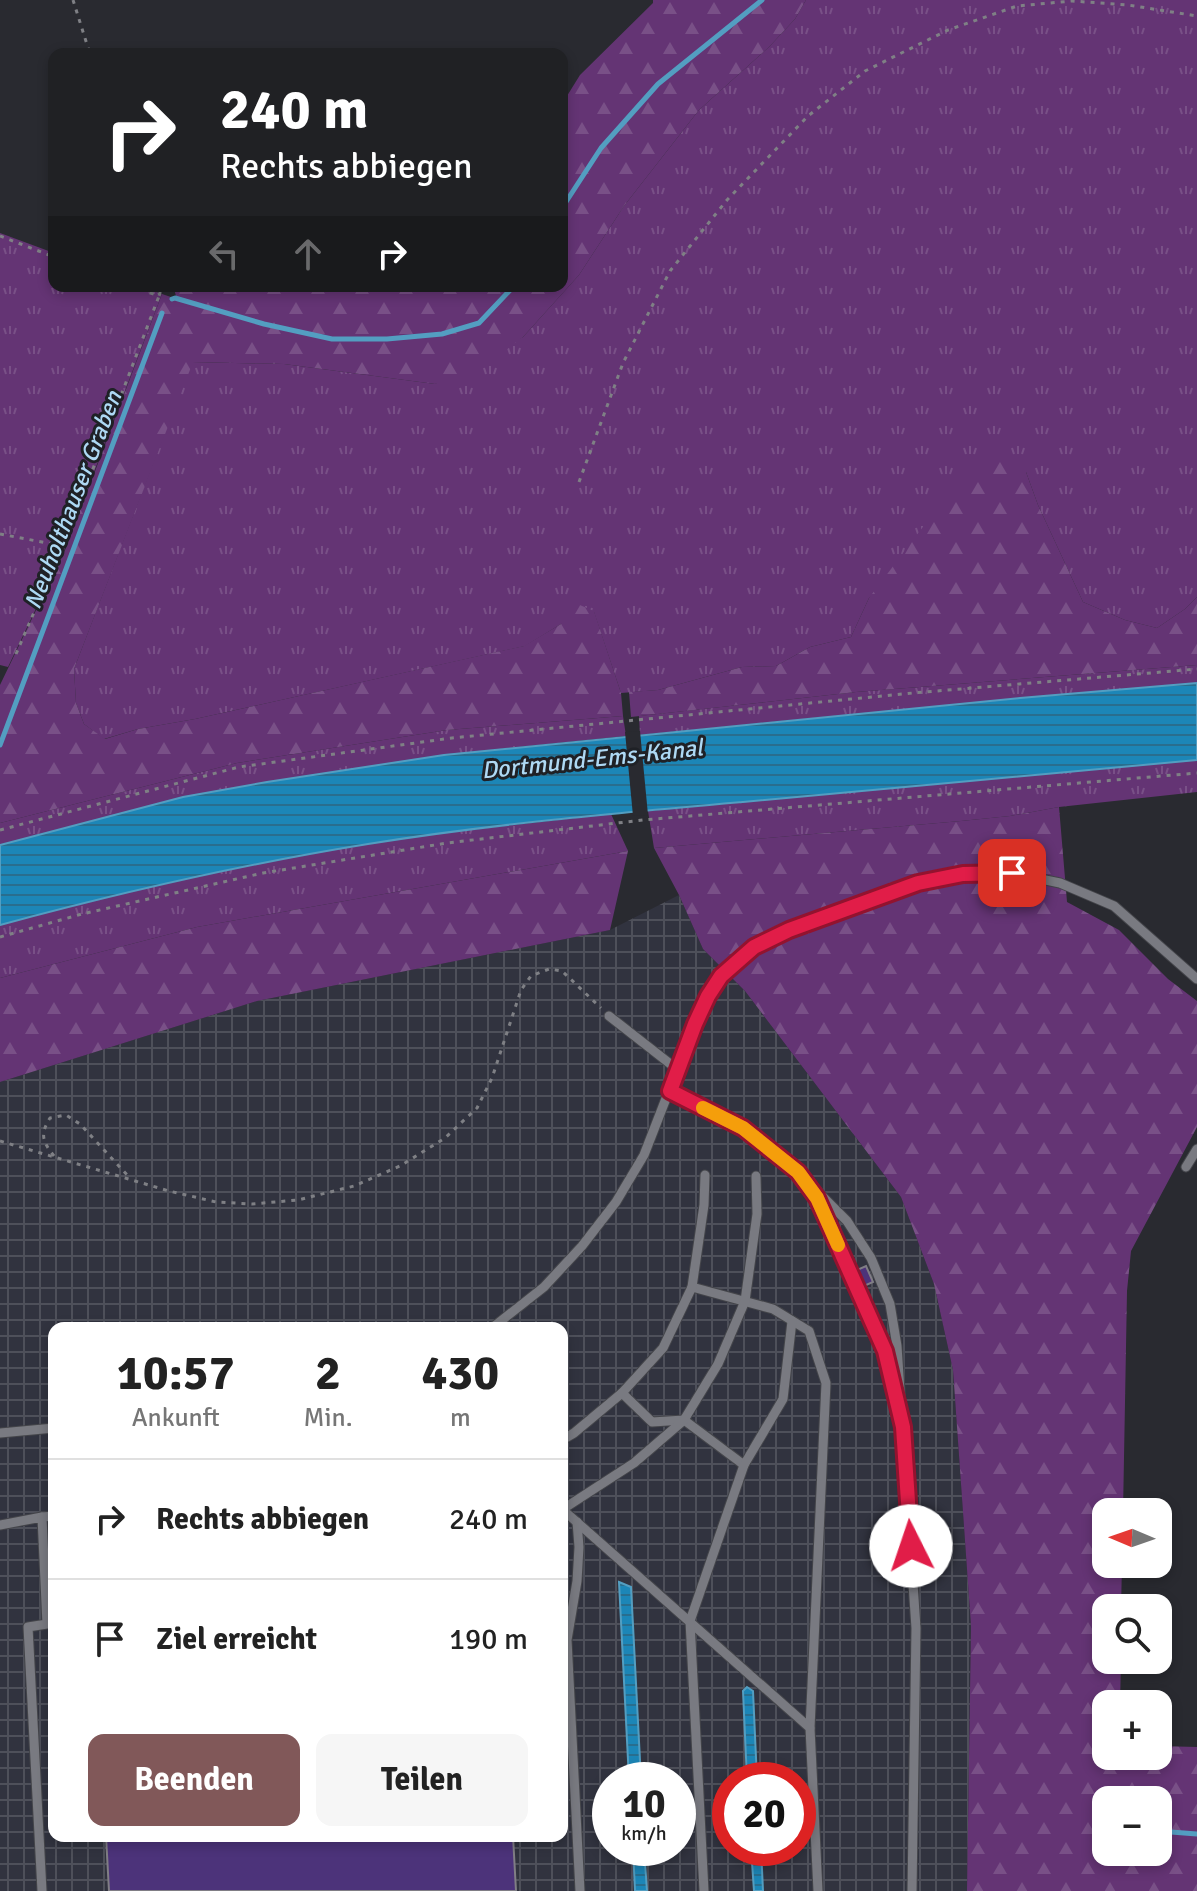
<!DOCTYPE html>
<html lang="de">
<meta charset="utf-8">
<style>
:root{--surface:#fff;--page:#f6f6f6;--text:#222;--muted:#767676;--line:#e0e0e0;--accent:#815859}
body{margin:0;font-family:Signika,sans-serif;background:var(--page);color:var(--text);height:100vh;display:flex;flex-direction:column;font-size:30px;white-space:nowrap}
*{box-sizing:border-box;margin:0}
p{font-size:26px;color:var(--muted)}
.icon{flex:none;width:44px;height:44px;fill:none;stroke:currentColor;stroke-width:2;stroke-linecap:round;stroke-linejoin:round}
.map{position:relative;flex:1;overflow:hidden}
.side{position:absolute;left:48px;top:1322px;width:520px;height:520px;display:flex;flex-direction:column;background:var(--surface);border-radius:16px;box-shadow:0 4px 12px #0003}
.side>*{flex:none}
.top-card{position:absolute;left:48px;top:48px;width:520px;height:244px;border-radius:16px;box-shadow:0 4px 12px #0003;background:#202124;color:#fff;overflow:hidden}
.needle{width:52px;rotate:272deg}
.buttons{position:absolute;left:1092px;top:1498px;display:grid;gap:16px}
.buttons a{display:grid;place-items:center;width:80px;height:80px;border-radius:16px;background:var(--surface);box-shadow:0 4px 12px #0003;font-size:40px}
.speed{position:absolute;left:592px;top:1762px;display:flex;gap:16px;font-size:40px;font-weight:700;text-align:center}
.speed>*{display:grid;place-content:center;width:104px;height:104px;border-radius:50%;background:var(--surface);box-shadow:0 4px 12px #0003;line-height:1}
.speed small{font-size:20px;font-weight:400}
.speed .limit{border:12px solid #d22;background:#fff;color:#111}
.pin{position:absolute;display:grid;place-items:center;width:68px;height:68px;color:#fff;margin:-34px;border-radius:16px;box-shadow:0 4px 12px #0006}
.me{position:absolute;width:88px;margin:-44px;rotate:356deg;stroke-linejoin:round;filter:drop-shadow(0 0 6px #0008)}
.turn{display:flex;align-items:center;gap:28px;height:168px;padding:0 40px;font-size:36px}
.turn .icon{width:104px;height:104px;stroke-width:2.5}
.turn b{display:block;font-size:56px;line-height:68px}
.lanes{display:flex;align-items:center;height:76px;padding:0 40px;background:#0003;justify-content:center;gap:40px;direction:ltr}
.lanes .off{opacity:.35}
.eta{display:flex;justify-content:space-evenly;align-items:center;height:136px;text-align:center}
.eta b{font-size:48px;font-weight:800;line-height:56px}
.action{display:flex;gap:16px;margin-top:auto;padding:16px 40px}
.action a{flex:1;height:92px;border-radius:16px;background:var(--accent);color:#fff;font-size:32px;font-weight:800;line-height:92px;text-align:center}
.action a+a{background:var(--page);color:var(--text)}
ul{padding:0;list-style:none}
li{display:flex;align-items:center;gap:24px;height:120px;padding:0 40px;border-top:2px solid var(--line)}
li div{flex:1}
li b{display:block;font-size:30px}
li em{font-style:normal}
.map>svg:first-child{display:block}
.industrial{fill:url(#industrial-grid);fill-rule:evenodd}
.grass{fill:url(#grass-tufts)}
.forest{fill:url(#forest-firs);fill-rule:evenodd}
.water{fill:url(#water-rules);stroke:#539ec1;stroke-width:2}
.pier{fill:#292a30}
.lines{fill:none;stroke-linecap:round;stroke-linejoin:round}
.stream{stroke:#539ec1;stroke-width:5}
.building{fill:#4c337a;stroke:#807e85;stroke-width:2}
.service-casing{stroke:#44454a;stroke-width:11}
.path{stroke:#7f8085;stroke-width:3;stroke-dasharray:4 6;stroke-linecap:butt}
.service{stroke:#797a81;stroke-width:9}
.route-casing{stroke:#92132f;stroke-width:20}
.route{stroke:#e11d48;stroke-width:14}
.slow{stroke:#f59e0b;stroke-width:14}
.labels{text-anchor:middle;dominant-baseline:central;stroke-width:6;stroke-linejoin:round;paint-order:stroke}
.water-label{font-size:24px;font-style:italic;fill:#aed9f4;stroke:#1f2126}
</style>
<div class="map">
<svg width="1197" height="1891" viewBox="0 0 1197 1891">
<defs>
<pattern id="industrial-grid" width="8" height="8" patternUnits="userSpaceOnUse" patternTransform="scale(2)"><rect width="8" height="8" fill="#31333f"/><path d="M0 4h8M4 0v8" fill="none" stroke="#4e505a"/></pattern>
<pattern id="grass-tufts" width="24" height="20" patternUnits="userSpaceOnUse" patternTransform="scale(2)"><rect width="24" height="20" fill="#643474"/><path d="M3 7l-1-3M5 7V3M7 7l1-3M15 17l-1-3M17 17v-4M19 17l1-3" fill="none" stroke="#795087"/></pattern>
<pattern id="forest-firs" width="22" height="20" patternUnits="userSpaceOnUse" patternTransform="scale(2)"><rect width="22" height="20" fill="#643474"/><path d="M5 1l3.5 6h-7zM16 11l3.5 6h-7z" fill="#795087"/></pattern>
<pattern id="water-rules" width="6" height="5" patternUnits="userSpaceOnUse" patternTransform="scale(2)"><rect width="6" height="5" fill="#1c86b7"/><path d="M0 2.5h6" fill="none" stroke="#296e8e"/></pattern>
</defs>
<rect width="100%" height="100%" fill="#292a30"/>
<path class="industrial" d="M679,895L703,949L745,991L901,1197L934,1284L953,1370L971,1626L967,1891H0V1082L257,1001L610,930ZM54,1328H562V1836H54ZM610,1780H678V1848H610ZM730,1780H798V1848H730Z"/>
<g class="grass">
<path d="M806,0H1197V597L1185,609L1157,628L1125,620L1083,602L1038,505L1026,472L869,598L851,637L810,647L776,666L742,667L658,690L621,693L594,612L561,624L525,646L195,719L138,729L104,739L84,724L76,703L74,669L192,362L284,364L435,384L523,337L579,275L624,206L699,110L769,47L795,19Z"/>
<path d="M0,233L54,253V286H141L162,294L65,548L8,667L0,665Z"/>
<path d="M1197,665V683L1020,698L640,735L639,716L856,692Z"/>
<path d="M623,716L626,736L444,755L267,782L183,797L0,845V823L237,763L447,730Z"/>
<path d="M1197,760V792L1059,807L1010,816L961,821L654,848L648,811Z"/>
<path d="M611,814L628,851L197,927L0,978V925C122,892 245,864 369,844C450,831 531,823 611,814Z"/>
</g>
<g class="forest">
<path d="M653,0H806L795,19L769,47L699,110L624,206L579,275L523,337L477,372L435,384L284,364L193,362L74,669L76,703L84,724L105,739L138,729L195,719L524,646L561,624L575,603L594,611L621,693L623,716L447,730L237,763L0,823V685L66,548L162,294L177,299L173,286H562V104L580,75L653,3Z"/>
<path d="M1000,457L1026,472L1038,505L1083,602L1125,620L1157,628L1185,609L1197,597V665L856,692L631,717L629,692L658,690L742,667L776,666L810,647L851,637L869,598L935,511L976,464Z"/>
<path d="M1059,807L1067,902L1119,930L1168,979L1197,1001V1127L1131,1251L1127,1291L1123,1512H1106V1564H1122L1121,1608H1106V1660H1121L1120,1704H1106V1756H1158V1746L1197,1747V1891H967L971,1626L953,1370L934,1284L901,1197L745,991L703,949L679,895L654,848L961,821L1010,816ZM1106,1800H1158V1852H1106Z"/>
<path d="M628,851L610,930L257,1001L0,1082V978L197,927Z"/>
</g>
<g class="water">
<path d="M1197,683V760C1046,774 894,788 743,802C618,813 492,824 368,844C244,864 122,892 0,925V845L183,797L267,782L444,755L1020,698Z"/>
<path d="M619,1582L631,1587L641,1780H629Z"/>
<path d="M747,1687L753,1691L757,1780H747L743,1691Z"/>
<path d="M633,1848H644L647,1891H635Z"/>
<path d="M751,1848H761L763,1891H754Z"/>
</g>
<path class="pier" d="M640,731L648,815L633,816L625,732Z"/>
<g class="lines">
<g class="stream">
<path d="M562,208L601,148L658,84L762,0"/>
<path d="M172,299L175,298L264,324L332,339H387L442,334L479,323L514,286"/>
<path d="M0,745L162,313"/>
<path d="M1158,1831L1197,1834"/>
</g>
</g>
<g class="building">
<path d="M866,1266L873,1282L864,1286L857,1270Z"/>
<path d="M106,1836H513L516,1891H109Z"/>
</g>
<g class="lines">
<g class="service-casing">
<g id="service">
<path d="M609,1016L678,1070"/>
<path d="M670,1091L743,1128L798,1172L847,1221L871,1258L890,1304L897,1346L916,1628L912,1891"/>
<path d="M1186,1167L1197,1149"/>
<path d="M812,1191L817,1198L885,1351L896,1399"/>
<path d="M692,1287L773,1309L809,1331L826,1383L810,1728"/>
<path d="M492,1328L544,1287L582,1246L616,1202L644,1155L695,1024L708,996L721,976L754,947L789,930L918,883L963,874L1012,873L1060,883L1114,906L1197,979"/>
<path d="M622,1393L652,1422L684,1420L744,1465"/>
<path d="M0,1433L54,1428"/>
<path d="M562,1440L574,1433L622,1393L663,1348L692,1287L704,1205L705,1175"/>
<path d="M562,1509L810,1728L818,1891"/>
<path d="M563,1509L634,1463L684,1420L718,1364L745,1301L757,1214L756,1176"/>
<path d="M42,1517L54,1516"/>
<path d="M577,1522L579,1547L577,1581L567,1640L580,1891"/>
<path d="M0,1525L42,1517L47,1624L28,1627L42,1891"/>
<path d="M704,1891L690,1621L744,1465L783,1399L792,1321"/>
</g>
</g>
<g class="path">
<path d="M73,0L90,54"/>
<path d="M0,236L54,257"/>
<path d="M131,286L159,296L162,286"/>
<path d="M579,482L623,363L670,271L727,200L808,116L865,71L948,30L1017,6L1072,1L1128,5L1197,16"/>
<path d="M0,534L63,546"/>
<path d="M16,654L70,529L159,296"/>
<path d="M0,830L239,767L452,738L913,693L1197,669"/>
<path d="M0,937L82,914L263,873L447,843L643,820L1197,773"/>
<path d="M0,1141L169,1191L216,1202L252,1204L298,1200L354,1186L400,1166L445,1138L477,1108L492,1078L521,990L531,976L549,969L562,971L601,1008"/>
<path d="M54,1156C42,1141 40,1134 50,1118L66,1115L80,1124L129,1177"/>
</g>
<use href="#service" class="service"/>
</g>
<g class="lines">
<g class="route-casing">
<path id="route" d="M911,1546L903,1427L885,1351L817,1198L798,1172L743,1128L670,1091L695,1024L708,996L721,976L754,947L789,930L918,883L963,874L1012,873"/>
</g>
<use href="#route" class="route"/>
<path class="slow" d="M703,1108L743,1128L798,1172L817,1198L838,1245"/>
</g>
<g class="labels">
<g class="water-label">
<text transform="translate(73 500) rotate(-69)">Neuholthauser Graben</text>
<text transform="translate(592 759) rotate(-6)">Dortmund-Ems-Kanal</text>
</g>
</g>
</svg>
<div class="buttons">
<a><svg class="needle" viewBox="-14 -14 28 28"><path d="M0-13l5 13h-10z" fill="#e53935"/><path d="M0 13l5-13h-10z" fill="#767676"/></svg></a>
<a><svg class="icon" aria-label="search" viewBox="0 0 24 24"><circle cx="10" cy="10" r="6"/><path d="M15 15l6 6"/></svg></a>
<a>+</a>
<a>−</a>
</div>
<div class="speed"><div>10<small>km/h</small></div><div class="limit">20</div></div>
<div class="pin" style="left:1012px;top:873px;background:#d93025"><svg class="icon" aria-label="arrive" viewBox="0 0 24 24"><path d="M6 21V4h12l-3 4 3 4H6"/></svg></div>
<svg class="me" style="left:911px;top:1546px" viewBox="-20 -20 40 40"><circle r="19" fill="#fff"/><path d="M0-13L10 11 0 6-10 11z" fill="#e11d48"/></svg>
<div class="top-card">
<div class="turn"><svg class="icon" aria-label="right" viewBox="0 0 24 24"><path d="M7 20v-9h11M14 6l5 5-5 5"/></svg><div><b>240 m</b>Rechts abbiegen</div></div>
<div class="lanes"><svg class="icon off" aria-label="left" viewBox="0 0 24 24"><path d="M17 20v-9H6M10 6l-5 5 5 5"/></svg><svg class="icon off" aria-label="ahead" viewBox="0 0 24 24"><path d="M12 20V5M6 11l6-6 6 6"/></svg><svg class="icon" aria-label="right" viewBox="0 0 24 24"><path d="M7 20v-9h11M14 6l5 5-5 5"/></svg></div>
</div>
<section class="side">
<div class="eta">
<div><b>10:57</b><p>Ankunft</p></div>
<div><b>2</b><p>Min.</p></div>
<div><b>430</b><p>m</p></div>
</div>
<ul>
<li><svg class="icon" aria-label="right" viewBox="0 0 24 24"><path d="M7 20v-9h11M14 6l5 5-5 5"/></svg><div><b>Rechts abbiegen</b></div><em>240 m</em></li>
<li><svg class="icon" aria-label="arrive" viewBox="0 0 24 24"><path d="M6 21V4h12l-3 4 3 4H6"/></svg><div><b>Ziel erreicht</b></div><em>190 m</em></li>
</ul>
<div class="action"><a>Beenden</a><a>Teilen</a></div>
</section>
</div>
